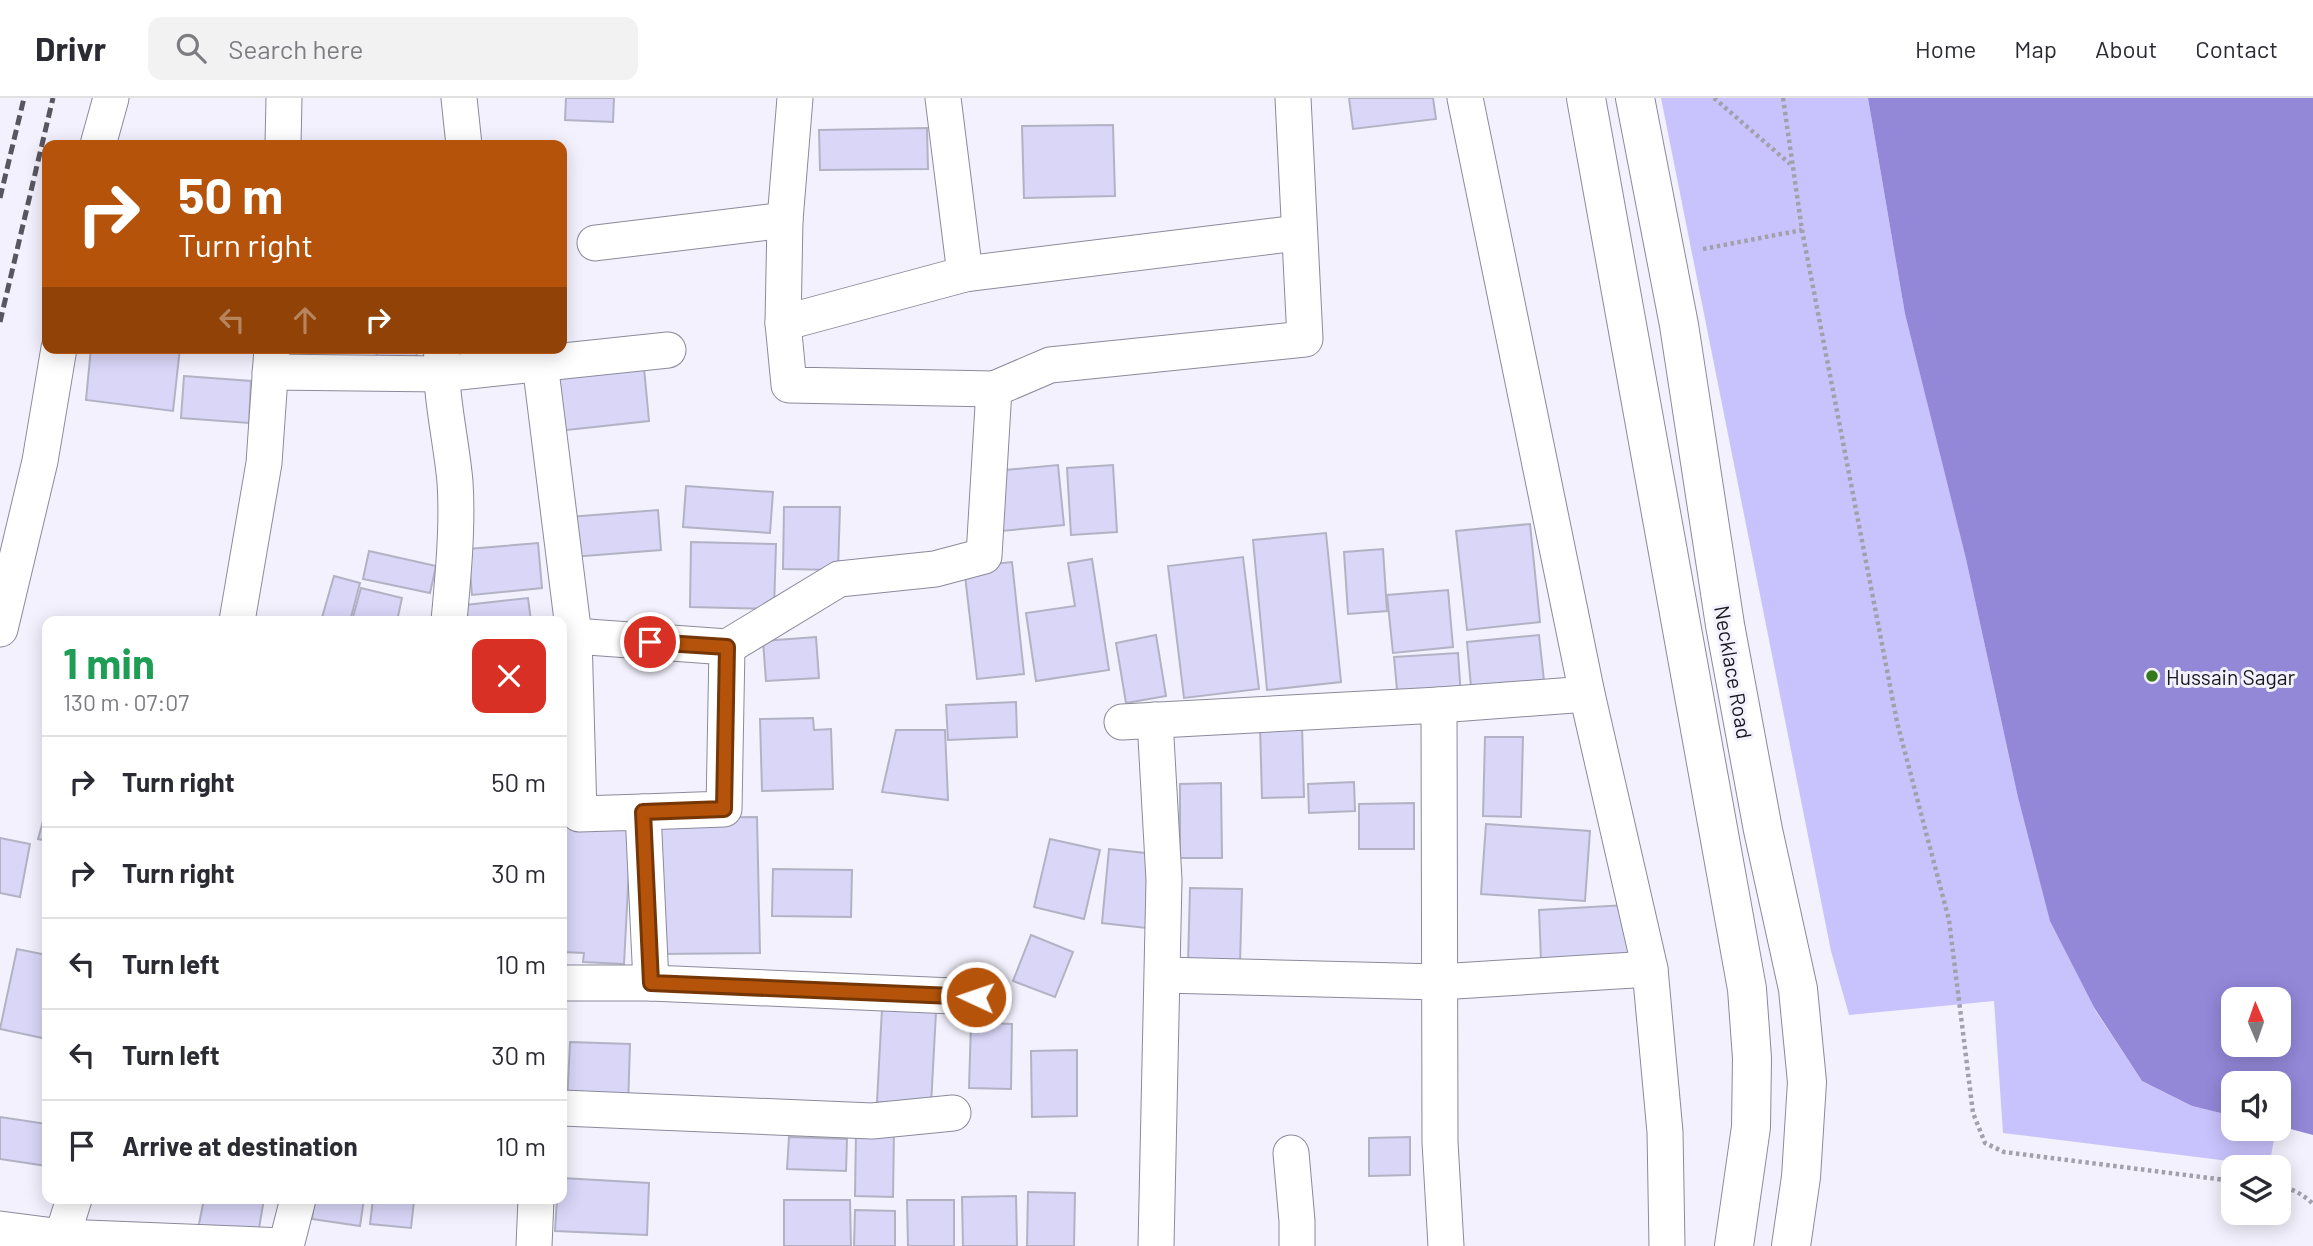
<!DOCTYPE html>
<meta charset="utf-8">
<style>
:root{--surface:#fff;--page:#f2f2f3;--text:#2b2b33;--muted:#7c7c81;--line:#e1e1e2}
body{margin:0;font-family:Barlow,sans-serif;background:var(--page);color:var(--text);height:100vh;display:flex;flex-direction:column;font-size:26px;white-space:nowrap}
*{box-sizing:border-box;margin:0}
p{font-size:23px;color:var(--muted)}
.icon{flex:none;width:38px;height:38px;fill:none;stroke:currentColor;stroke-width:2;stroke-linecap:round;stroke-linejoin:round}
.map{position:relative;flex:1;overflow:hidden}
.details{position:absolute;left:42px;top:518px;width:525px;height:588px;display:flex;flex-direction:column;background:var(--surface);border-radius:14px;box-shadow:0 4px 18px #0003}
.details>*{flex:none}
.hud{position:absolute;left:42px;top:42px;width:525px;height:214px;border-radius:14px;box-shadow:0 4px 18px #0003;background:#b45309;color:#fff;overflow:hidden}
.needle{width:46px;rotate:358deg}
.buttons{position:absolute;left:2221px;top:889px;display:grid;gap:14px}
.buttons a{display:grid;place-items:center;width:70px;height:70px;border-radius:14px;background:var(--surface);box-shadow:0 4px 18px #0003;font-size:35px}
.pin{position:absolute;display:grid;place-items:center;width:60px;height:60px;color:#fff;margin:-30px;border:4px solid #fff;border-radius:50%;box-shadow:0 2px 7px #0007}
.me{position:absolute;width:77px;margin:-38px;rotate:273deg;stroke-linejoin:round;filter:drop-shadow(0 0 5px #0008)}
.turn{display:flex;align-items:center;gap:24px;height:147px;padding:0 21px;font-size:32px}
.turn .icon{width:91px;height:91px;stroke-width:2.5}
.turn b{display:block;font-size:49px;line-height:60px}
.lanes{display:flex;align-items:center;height:66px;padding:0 21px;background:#0003;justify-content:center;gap:35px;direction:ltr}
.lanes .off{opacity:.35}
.round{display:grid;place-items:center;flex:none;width:74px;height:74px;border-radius:14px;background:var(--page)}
.overview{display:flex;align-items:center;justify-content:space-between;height:119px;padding:0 21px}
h1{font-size:42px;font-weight:700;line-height:52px;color:#1e9e55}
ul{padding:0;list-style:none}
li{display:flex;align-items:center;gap:21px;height:91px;padding:0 21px;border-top:2px solid var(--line)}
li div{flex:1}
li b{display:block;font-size:26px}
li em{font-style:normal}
header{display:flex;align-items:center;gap:42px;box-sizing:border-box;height:98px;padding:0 35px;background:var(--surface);border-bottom:2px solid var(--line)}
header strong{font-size:33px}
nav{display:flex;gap:38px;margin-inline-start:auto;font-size:24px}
.search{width:490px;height:63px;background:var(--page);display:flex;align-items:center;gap:18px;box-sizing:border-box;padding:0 24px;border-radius:14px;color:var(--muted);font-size:26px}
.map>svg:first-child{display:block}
.green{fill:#c9c3fd}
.water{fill:#9387d8;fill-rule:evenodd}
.building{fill:#d9d6f8;stroke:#b3b2c4;stroke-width:2}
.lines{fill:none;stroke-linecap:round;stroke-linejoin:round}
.minor-casing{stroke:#8b8a9b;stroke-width:37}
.secondary-casing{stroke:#8b8a9b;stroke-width:40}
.path{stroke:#a2a1ab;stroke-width:4.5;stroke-dasharray:3.5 3.5;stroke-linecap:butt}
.minor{stroke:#fff;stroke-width:35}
.secondary{stroke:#fff;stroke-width:38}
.rail{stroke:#585760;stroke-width:5;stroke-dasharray:10 5;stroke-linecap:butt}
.route-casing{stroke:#753606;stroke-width:18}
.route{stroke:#b45309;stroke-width:12}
.poi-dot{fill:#337a1d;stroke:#f2f1fd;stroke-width:2.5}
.labels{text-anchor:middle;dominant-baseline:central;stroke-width:6;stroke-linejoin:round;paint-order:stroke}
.street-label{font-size:21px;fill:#18171e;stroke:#f2f1fd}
.poi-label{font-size:21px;fill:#18171e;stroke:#f2f1fd;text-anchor:start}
</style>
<header>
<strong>Drivr</strong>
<div class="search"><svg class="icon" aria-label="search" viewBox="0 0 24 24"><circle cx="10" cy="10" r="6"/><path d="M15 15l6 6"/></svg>Search here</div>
<nav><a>Home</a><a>Map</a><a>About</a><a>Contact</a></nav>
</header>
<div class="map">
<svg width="2313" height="1148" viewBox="0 0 2313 1148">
<rect width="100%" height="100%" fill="#f2f1fd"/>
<path class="green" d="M1661,0H1868L1905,216L1966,461L2017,695L2095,912L2142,983L2192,1008L2233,1018V1031H2276L2269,1068L2003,1035L1994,903L1849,917L1831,853Z"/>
<path class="water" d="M1868,0H2313V1037L2279,1028L2278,985H2233V1018L2192,1008L2142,983L2095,911L2050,823L2017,695L1966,461L1905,216ZM2233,901H2278V947H2233Z"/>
<g class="building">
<path d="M566,0H614L613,24L565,22Z"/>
<path d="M1349,0H1433L1436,21L1353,31Z"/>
<path d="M1113,27L1115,98L1024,100L1022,28Z"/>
<path d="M927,30L928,71L820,72L819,32Z"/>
<path d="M91,250H180L173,313L86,302Z"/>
<path d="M377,250H417L416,267L376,265Z"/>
<path d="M644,270L649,323L558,333L552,280Z"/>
<path d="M184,278L251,283L249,325L181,320Z"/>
<path d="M1058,367L1064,427L1001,433L995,373Z"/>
<path d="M1113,367L1117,434L1071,437L1067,370Z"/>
<path d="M686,388L773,394L770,435L683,429Z"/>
<path d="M784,409H840L838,472L783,471Z"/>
<path d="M658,412L661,452L572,459L569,419Z"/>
<path d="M1530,426L1540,524L1467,532L1456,433Z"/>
<path d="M1326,435L1341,584L1267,592L1253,442Z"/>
<path d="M691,444L776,446L774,511L690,509Z"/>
<path d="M538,445L542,490L472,497L468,451Z"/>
<path d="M1383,451L1387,513L1348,516L1344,454Z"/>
<path d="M369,453L436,468L430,495L363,481Z"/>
<path d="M1243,459L1259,591L1184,600L1168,468Z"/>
<path d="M1092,461L1109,572L1036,583L1026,515L1075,508L1068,465Z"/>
<path d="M1012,464L1024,576L977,581L964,469Z"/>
<path d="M334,478L360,485L350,523H321Z"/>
<path d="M361,490L402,500L397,523H373L353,519Z"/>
<path d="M1448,492L1453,549L1393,555L1387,497Z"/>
<path d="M528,500L531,523H468L466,507Z"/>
<path d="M1156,537L1166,598L1126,605L1116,545Z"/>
<path d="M1539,537L1545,592L1472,600L1467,544Z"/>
<path d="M816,539L819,580L766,583L763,543Z"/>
<path d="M1458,555L1461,599L1398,603L1394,559Z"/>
<path d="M1016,604L1017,639L948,642L946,607Z"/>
<path d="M813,620L814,632L831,631L833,691L762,693L760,621Z"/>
<path d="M1302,627L1304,699L1262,700L1260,628Z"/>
<path d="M896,632H945L948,702L882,694Z"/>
<path d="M1485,639H1523L1521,719L1483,718Z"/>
<path d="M1354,684L1355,713L1309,715L1308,686Z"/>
<path d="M1221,685L1222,760H1180V686Z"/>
<path d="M1414,705V751H1359V706Z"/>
<path d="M47,709V743L38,741Z"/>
<path d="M757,719L760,855L660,856L657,720Z"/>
<path d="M1486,726L1590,733L1585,803L1481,796Z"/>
<path d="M562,728L631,732L624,866L583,864L584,855L562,854Z"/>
<path d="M0,740L30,746L20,799L0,795Z"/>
<path d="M1050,741L1100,752L1084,821L1034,809Z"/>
<path d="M1109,751L1154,756L1146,830L1102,825Z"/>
<path d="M773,771L852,772L851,819L772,818Z"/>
<path d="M1190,790L1242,791L1240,866L1188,865Z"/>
<path d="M1626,807L1629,857L1541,862L1539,812Z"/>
<path d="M1031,837L1073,854L1055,899L1013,883Z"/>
<path d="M17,851L47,857V941L0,931Z"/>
<path d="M882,911L936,914L931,1007L877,1004Z"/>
<path d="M971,924L1012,926L1011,991L969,990Z"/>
<path d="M570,944L630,946L628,1009L567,1006Z"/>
<path d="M1077,952V1018L1032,1019L1031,953Z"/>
<path d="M0,1019L47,1026V1068L0,1061Z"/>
<path d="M856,1031H894L893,1099L855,1098Z"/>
<path d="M789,1039L847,1041L846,1073L787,1071Z"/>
<path d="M1410,1039V1077L1369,1078V1040Z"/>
<path d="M562,1080L649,1085L647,1137L555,1133L557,1101H562Z"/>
<path d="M1028,1094L1075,1095L1074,1148H1027Z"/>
<path d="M1016,1098L1017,1148H963L962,1099Z"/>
<path d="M204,1101H264L257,1142L198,1131Z"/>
<path d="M315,1101H364L360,1128L312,1121Z"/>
<path d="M373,1101H425V1104L414,1103L411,1130L370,1126Z"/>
<path d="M784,1102H850L851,1148H784Z"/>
<path d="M907,1102H954V1148H908Z"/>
<path d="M855,1112L895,1113V1148H854Z"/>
</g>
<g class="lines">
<g class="minor-casing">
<g id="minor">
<path d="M459,0L464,47"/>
<path d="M943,0L965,176"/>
<path d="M1465,0L1587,596L1650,871L1665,1034L1667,1148"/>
<path d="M98,47L111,0"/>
<path d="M283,47L284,0"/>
<path d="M595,145L785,122"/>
<path d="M783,225L785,122L795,0"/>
<path d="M442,250C439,295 451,339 455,384C458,427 453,480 449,523"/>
<path d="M540,265L574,538L579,716L643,714L651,885H562"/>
<path d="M270,274L441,276L668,252"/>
<path d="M994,291L789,287L783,225L965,176L1298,135"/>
<path d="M237,523L264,365L272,250"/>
<path d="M0,531L40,363L59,250"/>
<path d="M574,538L727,549L724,711L643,714"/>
<path d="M727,549L839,481L935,471L984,458L994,291L1050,267L1305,241L1293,0"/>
<path d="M1439,607L1440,1044L1446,1148"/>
<path d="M1155,622L1164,782L1156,1148"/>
<path d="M1122,624L1439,607L1587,596"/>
<path d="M1163,877L1439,884L1650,871"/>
<path d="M651,885L976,899"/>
<path d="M562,1010L872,1023L953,1015"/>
<path d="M1291,1055L1297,1123V1148"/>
<path d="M0,1131L62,1139L284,1148"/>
<path d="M62,1139L74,1101"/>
<path d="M286,1148L298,1101"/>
<path d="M534,1148L536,1101"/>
</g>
</g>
<g class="secondary-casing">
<g id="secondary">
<path d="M1586,0L1747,891L1752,960L1751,1029L1734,1148"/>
<path d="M1635,0L1679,227L1725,527L1763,732L1798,891L1807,984L1801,1079L1791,1148"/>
</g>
</g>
<g class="path">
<path d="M1714,0L1790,66"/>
<path d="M1783,0L1802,132L1897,624L1949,822L1973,1015L1985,1045L2004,1054L2233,1083"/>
<path d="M1703,151L1802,132"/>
<path d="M2278,1088C2292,1090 2304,1097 2313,1106"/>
</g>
<use href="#minor" class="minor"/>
<use href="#secondary" class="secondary"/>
<g class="rail">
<path d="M0,100L24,0"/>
<path d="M0,224L53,0"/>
</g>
</g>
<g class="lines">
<g class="route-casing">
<path id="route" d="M650,544L727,549L724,711L643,714L651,885L976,899"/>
</g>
<use href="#route" class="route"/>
</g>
<circle class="poi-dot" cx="2152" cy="578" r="7"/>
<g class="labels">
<g class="street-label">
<text transform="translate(1734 574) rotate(80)">Necklace Road</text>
</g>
<g class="poi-label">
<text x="2166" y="578">Hussain Sagar</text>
</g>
</g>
</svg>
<div class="buttons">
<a><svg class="needle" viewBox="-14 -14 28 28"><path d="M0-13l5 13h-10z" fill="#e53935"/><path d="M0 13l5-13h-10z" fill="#7c7c81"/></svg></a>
<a><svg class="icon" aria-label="sound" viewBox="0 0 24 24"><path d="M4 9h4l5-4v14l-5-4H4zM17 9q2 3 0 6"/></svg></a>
<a><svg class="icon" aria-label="layers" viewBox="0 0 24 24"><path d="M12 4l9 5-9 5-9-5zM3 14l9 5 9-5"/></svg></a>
</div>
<div class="pin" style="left:650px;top:544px;background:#d93025"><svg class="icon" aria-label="arrive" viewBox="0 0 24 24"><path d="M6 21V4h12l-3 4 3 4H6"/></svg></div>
<svg class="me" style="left:976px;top:899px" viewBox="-20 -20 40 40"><circle r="17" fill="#b45309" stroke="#fff" stroke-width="3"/><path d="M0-11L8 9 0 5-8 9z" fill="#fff"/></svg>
<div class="hud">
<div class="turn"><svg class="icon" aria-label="right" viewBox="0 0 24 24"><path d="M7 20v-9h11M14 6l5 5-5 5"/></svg><div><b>50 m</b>Turn right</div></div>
<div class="lanes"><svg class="icon off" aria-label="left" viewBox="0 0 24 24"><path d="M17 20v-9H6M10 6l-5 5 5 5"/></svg><svg class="icon off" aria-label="ahead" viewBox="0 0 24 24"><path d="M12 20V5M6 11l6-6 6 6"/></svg><svg class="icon" aria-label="right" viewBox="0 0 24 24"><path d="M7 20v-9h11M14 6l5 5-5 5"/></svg></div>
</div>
<section class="details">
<div class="overview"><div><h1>1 min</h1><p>130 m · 07:07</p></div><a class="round" style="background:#d93025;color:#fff"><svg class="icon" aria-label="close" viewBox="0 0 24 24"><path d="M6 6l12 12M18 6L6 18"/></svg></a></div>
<ul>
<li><svg class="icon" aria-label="right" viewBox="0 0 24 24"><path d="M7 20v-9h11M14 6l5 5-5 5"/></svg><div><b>Turn right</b></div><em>50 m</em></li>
<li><svg class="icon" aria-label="right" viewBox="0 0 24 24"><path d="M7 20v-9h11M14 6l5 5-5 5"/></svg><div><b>Turn right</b></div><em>30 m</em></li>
<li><svg class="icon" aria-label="left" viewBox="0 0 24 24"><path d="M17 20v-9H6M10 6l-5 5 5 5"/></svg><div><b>Turn left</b></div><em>10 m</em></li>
<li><svg class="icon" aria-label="left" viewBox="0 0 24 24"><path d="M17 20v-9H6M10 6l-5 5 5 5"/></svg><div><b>Turn left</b></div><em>30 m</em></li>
<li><svg class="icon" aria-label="arrive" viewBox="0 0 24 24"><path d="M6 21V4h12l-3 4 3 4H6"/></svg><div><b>Arrive at destination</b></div><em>10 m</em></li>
</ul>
</section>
</div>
